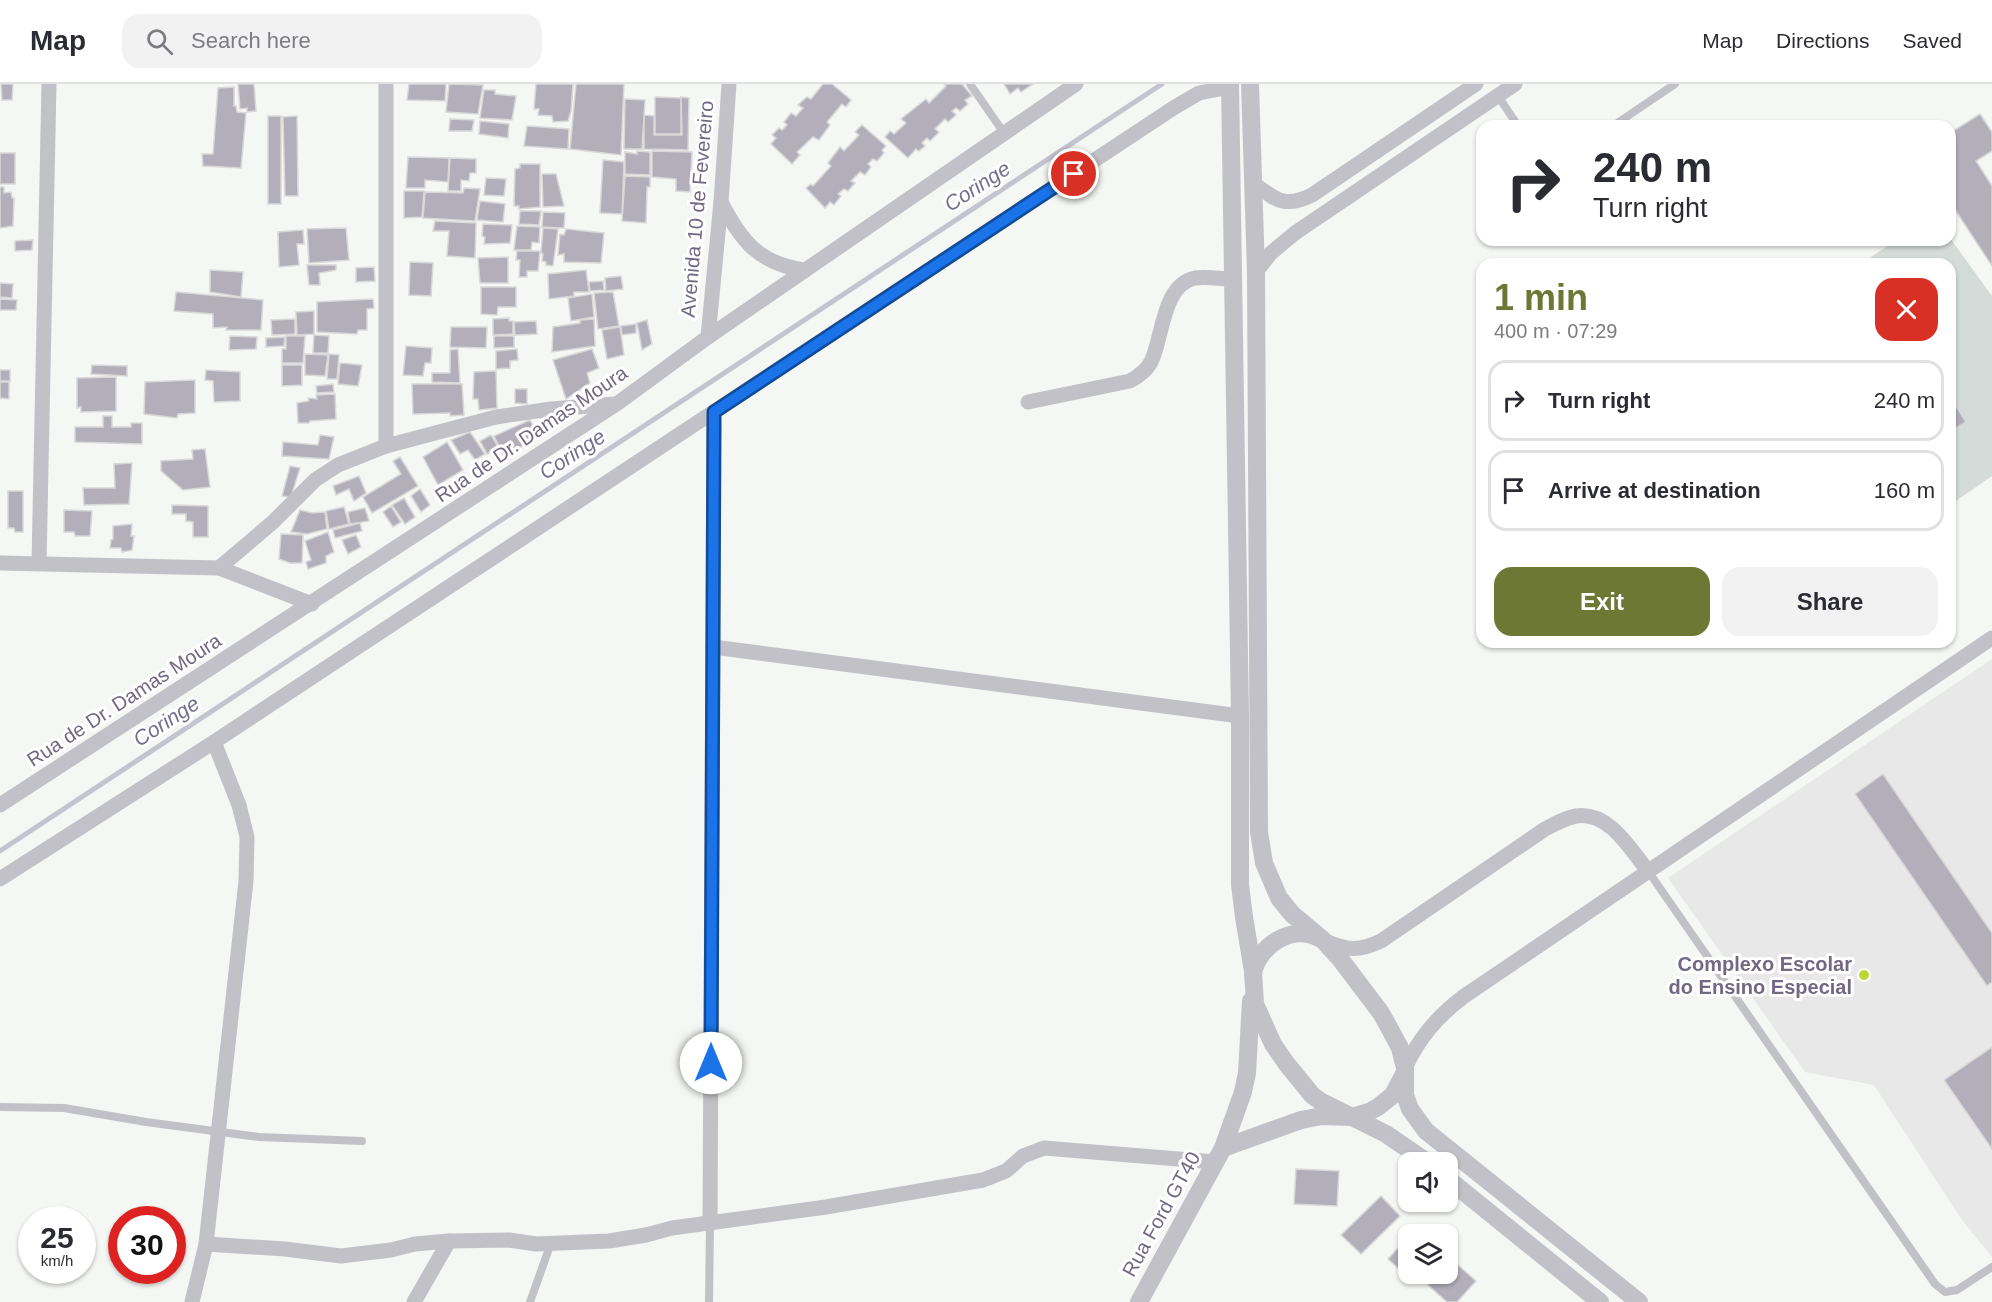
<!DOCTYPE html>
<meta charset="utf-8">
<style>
:root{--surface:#fff;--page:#f2f2f3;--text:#2b2b33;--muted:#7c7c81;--line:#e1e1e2;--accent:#6c7834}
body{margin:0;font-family:Arial,sans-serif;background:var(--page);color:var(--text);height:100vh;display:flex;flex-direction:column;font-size:22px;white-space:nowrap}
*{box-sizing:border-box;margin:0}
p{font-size:20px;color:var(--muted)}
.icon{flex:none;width:33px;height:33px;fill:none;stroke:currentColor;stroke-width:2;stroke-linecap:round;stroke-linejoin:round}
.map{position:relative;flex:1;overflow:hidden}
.side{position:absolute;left:1476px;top:174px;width:480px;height:390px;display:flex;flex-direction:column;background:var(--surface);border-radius:18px;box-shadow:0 2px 4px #0004}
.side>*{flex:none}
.guide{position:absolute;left:1476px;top:36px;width:480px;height:126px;border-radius:18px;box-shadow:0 2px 4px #0004;background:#fff;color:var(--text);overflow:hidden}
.buttons{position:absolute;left:1398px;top:1068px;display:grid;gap:12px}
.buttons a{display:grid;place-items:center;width:60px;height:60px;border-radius:12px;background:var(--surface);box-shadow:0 2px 4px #0004;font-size:30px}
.speed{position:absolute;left:18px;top:1122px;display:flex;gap:12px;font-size:30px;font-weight:700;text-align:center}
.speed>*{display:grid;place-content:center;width:78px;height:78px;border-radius:50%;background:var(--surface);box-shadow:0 2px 4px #0004;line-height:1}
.speed small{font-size:15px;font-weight:400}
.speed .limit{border:9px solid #d22;background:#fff;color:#111}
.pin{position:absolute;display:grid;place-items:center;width:51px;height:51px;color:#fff;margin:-26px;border:3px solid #fff;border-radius:50%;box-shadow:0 2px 6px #0007}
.me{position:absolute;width:66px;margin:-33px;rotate:0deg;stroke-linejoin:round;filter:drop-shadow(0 0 4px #0008)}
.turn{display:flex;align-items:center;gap:21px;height:126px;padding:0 18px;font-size:27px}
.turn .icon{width:78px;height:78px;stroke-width:2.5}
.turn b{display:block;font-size:42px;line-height:51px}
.round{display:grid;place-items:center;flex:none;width:63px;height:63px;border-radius:18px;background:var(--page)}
.head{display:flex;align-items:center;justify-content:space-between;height:102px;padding:0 18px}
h1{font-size:36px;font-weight:700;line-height:45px;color:var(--accent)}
.button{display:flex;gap:12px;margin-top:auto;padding:12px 18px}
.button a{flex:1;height:69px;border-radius:18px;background:var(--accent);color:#fff;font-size:24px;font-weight:700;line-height:69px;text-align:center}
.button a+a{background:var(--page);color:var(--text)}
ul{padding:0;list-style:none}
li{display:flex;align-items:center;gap:18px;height:81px;margin:0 12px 9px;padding:0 6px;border:3px solid var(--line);border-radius:18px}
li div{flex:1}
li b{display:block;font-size:22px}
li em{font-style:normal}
header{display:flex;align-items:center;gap:36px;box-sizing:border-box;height:84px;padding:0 30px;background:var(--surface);border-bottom:2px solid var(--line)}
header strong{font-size:28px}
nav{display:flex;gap:33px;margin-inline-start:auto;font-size:21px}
.search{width:420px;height:54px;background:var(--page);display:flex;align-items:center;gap:15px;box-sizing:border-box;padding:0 21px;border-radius:18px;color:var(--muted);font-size:22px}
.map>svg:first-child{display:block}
.built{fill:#e7e8e7}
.green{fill:#d4dbd8}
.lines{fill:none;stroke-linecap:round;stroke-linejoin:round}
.stream{stroke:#c5c3ce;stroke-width:5}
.building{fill:#b2aeba;stroke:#d7d8d7;stroke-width:1.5}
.service{stroke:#c3c1c8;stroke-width:8}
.minor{stroke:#c3c1c8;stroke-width:15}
.tertiary{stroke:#c3c1c8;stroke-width:18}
.route-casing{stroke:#114b97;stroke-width:15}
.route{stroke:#1a73e8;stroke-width:10}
.poi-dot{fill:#bbd635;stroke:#fff;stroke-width:2}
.labels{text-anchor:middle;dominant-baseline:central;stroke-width:6;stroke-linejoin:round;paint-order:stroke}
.street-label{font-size:20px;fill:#726883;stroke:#fff}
.poi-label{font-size:20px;font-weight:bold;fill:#726883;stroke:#fff;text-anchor:end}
.water-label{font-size:21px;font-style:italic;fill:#756f8c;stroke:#fff}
</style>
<header>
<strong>Map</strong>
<div class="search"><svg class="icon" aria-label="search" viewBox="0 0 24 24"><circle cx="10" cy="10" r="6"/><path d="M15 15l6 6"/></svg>Search here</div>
<nav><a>Map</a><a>Directions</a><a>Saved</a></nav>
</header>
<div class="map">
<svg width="1992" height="1218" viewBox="0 0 1992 1218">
<rect width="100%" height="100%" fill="#f4f7f4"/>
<path class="built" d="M1992,575V1173L1962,1136L1874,1001L1805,988L1668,794Z"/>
<path class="green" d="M1950,154L1992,212V392L1950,421V180H1860L1897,156H1950Z"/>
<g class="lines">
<path class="stream" d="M0,767L1162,0"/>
</g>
<g class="building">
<path d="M1,0H13L12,16H2Z"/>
<path d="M238,0H254L256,27L247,28V24L240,25Z"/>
<path d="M409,0H446L445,17L407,16Z"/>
<path d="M449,0L483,1L478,30L446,28Z"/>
<path d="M536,0H573L571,27L568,37L553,38L552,32L538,31L539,25H534Z"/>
<path d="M576,0H624L621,71L570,65Z"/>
<path d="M823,0H832L851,16L846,23L842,20L827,38L830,41L819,56L813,53L797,68L800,71L792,80L771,60L776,54L772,51L779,44L782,46L787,41L784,38L791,29L796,32L803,24L798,21L807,13L811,15Z"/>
<path d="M944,0H962L972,12L965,16L968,20L960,27L956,24L952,27L956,31L948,38L945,35L935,45L939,48L930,57L927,54L922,59L925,62L919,67L916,65L908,74L885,53L890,47L894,50L906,39L901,35L926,15L929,19L946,2Z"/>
<path d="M1004,0H1033L1021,8L1018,4L1010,10Z"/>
<path d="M234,3V22H236L237,28L246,29L241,84L203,82L202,70H213L218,4Z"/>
<path d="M484,6H495V10L516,12L512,36L480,34Z"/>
<path d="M655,13L681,14V50H655Z"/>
<path d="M681,13L689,14L688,66L644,65V31L654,32V51H682Z"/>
<path d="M625,15L645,16L642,65H624Z"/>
<path d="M1980,30L1992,48V67L1976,77L1992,102V182L1950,118V49Z"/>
<rect x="268" y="32" width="13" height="88"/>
<path d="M297,32L298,112H285L283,33Z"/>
<path d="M450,35L474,36L472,47H449Z"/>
<path d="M480,37L509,40L508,54L479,50Z"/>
<path d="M862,41L886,62L882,66L884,69L877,77L873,75L868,80L871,83L865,91L860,88L851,97L855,99L848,107L844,105L838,110L841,112L834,121L830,118L825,124L806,104L811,100L813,102L831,82L828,79L840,63L844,67L859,51L855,48Z"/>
<path d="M527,42L569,45L568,65L524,62Z"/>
<path d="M637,67L650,68V91L625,90V68L637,70Z"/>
<path d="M652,67L692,68L690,108L676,107V95L652,93Z"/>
<rect x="0" y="69" width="15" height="31"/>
<path d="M408,73L449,74L448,98L425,96V104H406Z"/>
<path d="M450,74L476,75V89H470L469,97L461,96V107H448Z"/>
<path d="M603,76L624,78L622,130L600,129Z"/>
<path d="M520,80H540V123L519,125V122H514L515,85L520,84Z"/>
<path d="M542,90H556L564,122L543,123Z"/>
<path d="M625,92L650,93V103H647L646,139L622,137Z"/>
<path d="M486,94L506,95L504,112L484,111Z"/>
<path d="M0,103H4V109L11,108L12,114H14L13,142L0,144Z"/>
<path d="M464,104L480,105L475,137L423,134L425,108L463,109Z"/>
<path d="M404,107H424L422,133L404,134Z"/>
<path d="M480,117L505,120L503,138L477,136Z"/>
<path d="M520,127H541L539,141L519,140Z"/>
<path d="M543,128L565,129L564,144L542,143Z"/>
<path d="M435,137L476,139L475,174L447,172L449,147H433Z"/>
<path d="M483,140L512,141L510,159L484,160L485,153L482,152Z"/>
<path d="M517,142L540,143L539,159L532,158L531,166H514Z"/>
<path d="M346,144L349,176L309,179L307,145Z"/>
<path d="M543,144L558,145L553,182L546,181V178L542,177L543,170L541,169Z"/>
<path d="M566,145L604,149L601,179L564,178V170L558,171L560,150L564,151Z"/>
<path d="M303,146L304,160H297L299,181L279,183L278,148Z"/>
<path d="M33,156L32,166L15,167V157Z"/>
<path d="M517,167H540L538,187H527V193H519L520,176H516Z"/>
<path d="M508,173V199H480L478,174Z"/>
<path d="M410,178L433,179L431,212L409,211Z"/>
<path d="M307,181H336V186L319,189L320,201H309Z"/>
<path d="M374,183L375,197L356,198V184Z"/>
<path d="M210,186L243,188L241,213L210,208Z"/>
<path d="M586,186L589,208H574V212L549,215L548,190Z"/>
<path d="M621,192L623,205L606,207L605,194Z"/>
<path d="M603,197L604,206L590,207L589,198Z"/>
<path d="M0,199L13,200L12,214L0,213Z"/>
<path d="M481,203H516V223H498L497,231L481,230Z"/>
<path d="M176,208L263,216L261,246H226L227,243L213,244V230L174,227Z"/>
<path d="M613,208L619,242L598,245L594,209Z"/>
<path d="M592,210L594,233L571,237L568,214Z"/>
<path d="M0,215L17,216L16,226H0Z"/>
<path d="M373,215L374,224L367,225V246H358L357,250L317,248V218Z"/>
<path d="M314,227V250L297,251L296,228Z"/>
<path d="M509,234V237H513V250L493,251V235Z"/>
<path d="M295,235V250L272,251L271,236Z"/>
<path d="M594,235L595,262L552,268L553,243L580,239V236Z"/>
<path d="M647,236L652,260L642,266L637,239Z"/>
<path d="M536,237L537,250L515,251L514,238Z"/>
<path d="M636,240V249L622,251L621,242Z"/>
<path d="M451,243H487L486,264L450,263Z"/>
<path d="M620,243L624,271L607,275L602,246Z"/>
<path d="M314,251L329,252L328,269H313Z"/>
<path d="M230,252L257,253L256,265L229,266Z"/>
<path d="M286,252H305L303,279H282V265H286Z"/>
<path d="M494,252H514V263L494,264Z"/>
<path d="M285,253L284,262L266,263V254Z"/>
<path d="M406,262L432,264L431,279H425L423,292L403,291Z"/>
<path d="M458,265L460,299L432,298V289H450V266Z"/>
<path d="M517,265L518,276L510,277V284L496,285V267Z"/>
<path d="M592,265L599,284L587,289L590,299L566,315L553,276Z"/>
<path d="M305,270L328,271L325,292L305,291Z"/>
<path d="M329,270L339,271L337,295H327Z"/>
<path d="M340,279L362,281L358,302L338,300Z"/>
<path d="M92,281L127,282V292L91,290Z"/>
<path d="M282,281H302V301L282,302Z"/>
<rect x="0" y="286" width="10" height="11"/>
<path d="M206,286L240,288V317L214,318L213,297L205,296Z"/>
<path d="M496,287L497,324L479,326L478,315H473L474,288Z"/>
<path d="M116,293V327L81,328V323L77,324V294Z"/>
<path d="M195,296V329L178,330L177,334L144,330L145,298Z"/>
<path d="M0,298H9V315L0,314Z"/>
<path d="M333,300L334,308L317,309L316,302Z"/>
<path d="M412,300H462L464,331L450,332V329L413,330Z"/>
<path d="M515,305H527V320L515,319Z"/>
<path d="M335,310L336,335L310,337L309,339H298L297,319L309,317L308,314L317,315L316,311Z"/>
<path d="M1950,312L1966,338L1950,348Z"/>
<path d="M103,332H112V343H131V339H142V360L75,358V343H103Z"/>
<path d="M530,336L539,352L504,373L494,352Z"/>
<path d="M470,348L485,370L475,376L468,366L460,370L451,356Z"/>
<path d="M320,351L334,353L329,375L282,372L283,358L318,361Z"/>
<path d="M491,351L499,364L487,370L480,357Z"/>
<path d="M447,358L463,386L438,401L423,373Z"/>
<path d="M205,365L210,403L183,406L161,387V377L193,375L192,366Z"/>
<path d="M400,373L418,402L372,429L363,413L401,390L393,377Z"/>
<path d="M132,379L129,420L84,421L83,404H115L114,380Z"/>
<path d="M290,382L300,384L291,413L282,412Z"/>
<path d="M464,389L468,396L445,411L441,404Z"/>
<path d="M359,392L366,409L354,417L349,405L336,411L333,402Z"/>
<path d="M420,405L430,421L421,428L411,412Z"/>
<path d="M8,407H23V448H15L14,444H8Z"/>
<path d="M404,414L415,433L405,440L392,421Z"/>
<path d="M172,421L208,422V453H193V438L186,437V430H172Z"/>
<path d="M391,422L401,438L393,443L383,428Z"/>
<path d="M344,423L349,440L329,445L326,427Z"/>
<path d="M365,424L369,437L350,440L348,428Z"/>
<path d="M64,426L92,427L90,452H75L74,448H64Z"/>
<path d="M300,426L312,429L325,428L327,445L307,450L291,448Z"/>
<path d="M360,439L362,447L335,454L333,446Z"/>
<path d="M132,440L131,452H134L132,466L122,468L121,464H110L111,456L113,455V442Z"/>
<path d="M328,448L334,468L326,472V479L308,485L306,478L311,476L305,457Z"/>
<path d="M281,450L303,451L302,479H290L279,475Z"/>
<path d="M356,451L361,463L348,470L342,456Z"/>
<path d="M1883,690L1992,849V898L1987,902L1855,710Z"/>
<path d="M1992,963V1065L1944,996Z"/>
<path d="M1296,1085L1339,1087L1337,1122L1294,1120Z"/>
<path d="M1381,1112L1400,1132L1361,1170L1341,1151Z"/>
<path d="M1408,1153V1190H1419L1412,1197L1388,1175Z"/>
<path d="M1451,1175L1476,1197L1457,1218H1447L1428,1201L1439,1190H1448V1180Z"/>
</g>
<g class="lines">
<g class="service">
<path d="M970,0L1004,49"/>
<path d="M1498,12L1518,42"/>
<path d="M1613,42L1675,0"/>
<path d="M1648,787L1935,1200L1945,1208L1957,1206L1992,1183"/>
<path d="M0,1023L64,1024L146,1038L259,1053L362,1057"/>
<path d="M530,1218L551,1159"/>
<path d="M709,1218L710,1140"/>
</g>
<g class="minor">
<path d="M386,0V362"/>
<path d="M1253,99C1275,115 1284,125 1312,111L1476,0"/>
<path d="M721,118C741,157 759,180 805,186"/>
<path d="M1256,188L1271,169L1295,149L1515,0"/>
<path d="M708,253L721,118L729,0"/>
<path d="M1028,318L1130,297C1139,292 1146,287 1151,278C1163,254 1162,201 1195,194C1206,192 1221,195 1233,195"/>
<path d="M0,479L219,484L312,520"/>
<path d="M39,479L49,0"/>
<path d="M219,484L273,438L315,396L338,381L386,362L496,333L551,325L615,320"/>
<path d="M713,563L1240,632"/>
<path d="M0,721L618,319L708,253L1076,0"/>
<path d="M0,795L214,658L1175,23L1199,9L1230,3"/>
<path d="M1325,857C1347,866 1358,868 1381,857L1545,745C1554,740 1565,734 1576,732C1609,727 1630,765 1648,787"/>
<path d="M1405,984C1419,954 1437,933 1463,913L1992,554"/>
<path d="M710,1140L714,328"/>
<path d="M206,1160L285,1165L341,1172L391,1166L415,1160L449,1157L509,1156L536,1160L609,1157L646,1151L672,1144L826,1123L983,1096L1006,1087L1023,1072L1044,1064L1215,1078"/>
<path d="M192,1218L206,1160L246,797L247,753L239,721L214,658"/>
<path d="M414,1218L449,1157"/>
</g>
<g class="tertiary">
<path d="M1230,0L1240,632V801L1244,833L1253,887L1255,920L1273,960L1286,979L1312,1011L1320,1017L1386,1050L1427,1078"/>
<path d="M1250,0L1256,188L1259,748L1264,779L1279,814L1292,830L1323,856L1341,876L1381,929L1391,947L1400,964L1405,984V1011L1410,1025L1426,1047L1639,1218"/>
<path d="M1253,889C1259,861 1292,840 1319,854"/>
<path d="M1223,1064L1301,1036L1322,1032L1352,1033L1369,1028L1378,1023L1393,1011L1404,990"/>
<path d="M1448,1095L1600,1218"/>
<path d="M1139,1218L1223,1064L1243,1008L1247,989L1251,917"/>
</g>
</g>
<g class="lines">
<g class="route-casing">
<path id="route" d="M711,979L714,328L1074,90"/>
</g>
<use href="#route" class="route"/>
</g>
<circle class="poi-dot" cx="1864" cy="891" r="6"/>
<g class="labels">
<g class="street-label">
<text transform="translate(697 125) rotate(-85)">Avenida 10 de Fevereiro</text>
<text transform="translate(531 350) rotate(-34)">Rua de Dr. Damas Moura</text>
<text transform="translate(124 616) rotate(-33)">Rua de Dr. Damas Moura</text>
<text transform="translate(1161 1130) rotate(-61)">Rua Ford GT40</text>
</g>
<g class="poi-label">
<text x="1852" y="880">Complexo Escolar<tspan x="1852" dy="23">do Ensino Especial</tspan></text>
</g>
<g class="water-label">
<text transform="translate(977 102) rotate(-33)">Coringe</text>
<text transform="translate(572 370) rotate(-33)">Coringe</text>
<text transform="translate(166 637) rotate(-33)">Coringe</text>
</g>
</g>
</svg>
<div class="buttons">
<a><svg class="icon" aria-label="sound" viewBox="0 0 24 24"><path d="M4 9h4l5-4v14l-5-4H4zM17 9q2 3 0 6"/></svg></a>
<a><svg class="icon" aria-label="layers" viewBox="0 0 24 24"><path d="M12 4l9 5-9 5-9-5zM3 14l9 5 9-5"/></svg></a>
</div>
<div class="speed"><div>25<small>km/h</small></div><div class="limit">30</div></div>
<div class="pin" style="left:1074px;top:90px;background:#d93025"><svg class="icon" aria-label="arrive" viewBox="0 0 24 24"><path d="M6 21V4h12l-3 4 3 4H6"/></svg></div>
<svg class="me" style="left:711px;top:979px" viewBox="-20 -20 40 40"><circle r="19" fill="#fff"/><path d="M0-13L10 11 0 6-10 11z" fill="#1a73e8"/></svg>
<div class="guide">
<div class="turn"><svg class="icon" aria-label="right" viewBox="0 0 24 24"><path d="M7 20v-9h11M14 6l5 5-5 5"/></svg><div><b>240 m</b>Turn right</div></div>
</div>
<section class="side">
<div class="head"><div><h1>1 min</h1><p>400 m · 07:29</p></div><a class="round" style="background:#d93025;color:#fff"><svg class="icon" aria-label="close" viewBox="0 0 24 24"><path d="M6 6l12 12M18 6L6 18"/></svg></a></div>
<ul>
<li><svg class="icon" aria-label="right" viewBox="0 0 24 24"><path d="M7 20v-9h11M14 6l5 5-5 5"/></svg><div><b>Turn right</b></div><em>240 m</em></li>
<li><svg class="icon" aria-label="arrive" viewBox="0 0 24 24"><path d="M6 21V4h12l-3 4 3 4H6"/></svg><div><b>Arrive at destination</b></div><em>160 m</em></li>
</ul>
<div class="button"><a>Exit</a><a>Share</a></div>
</section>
</div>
